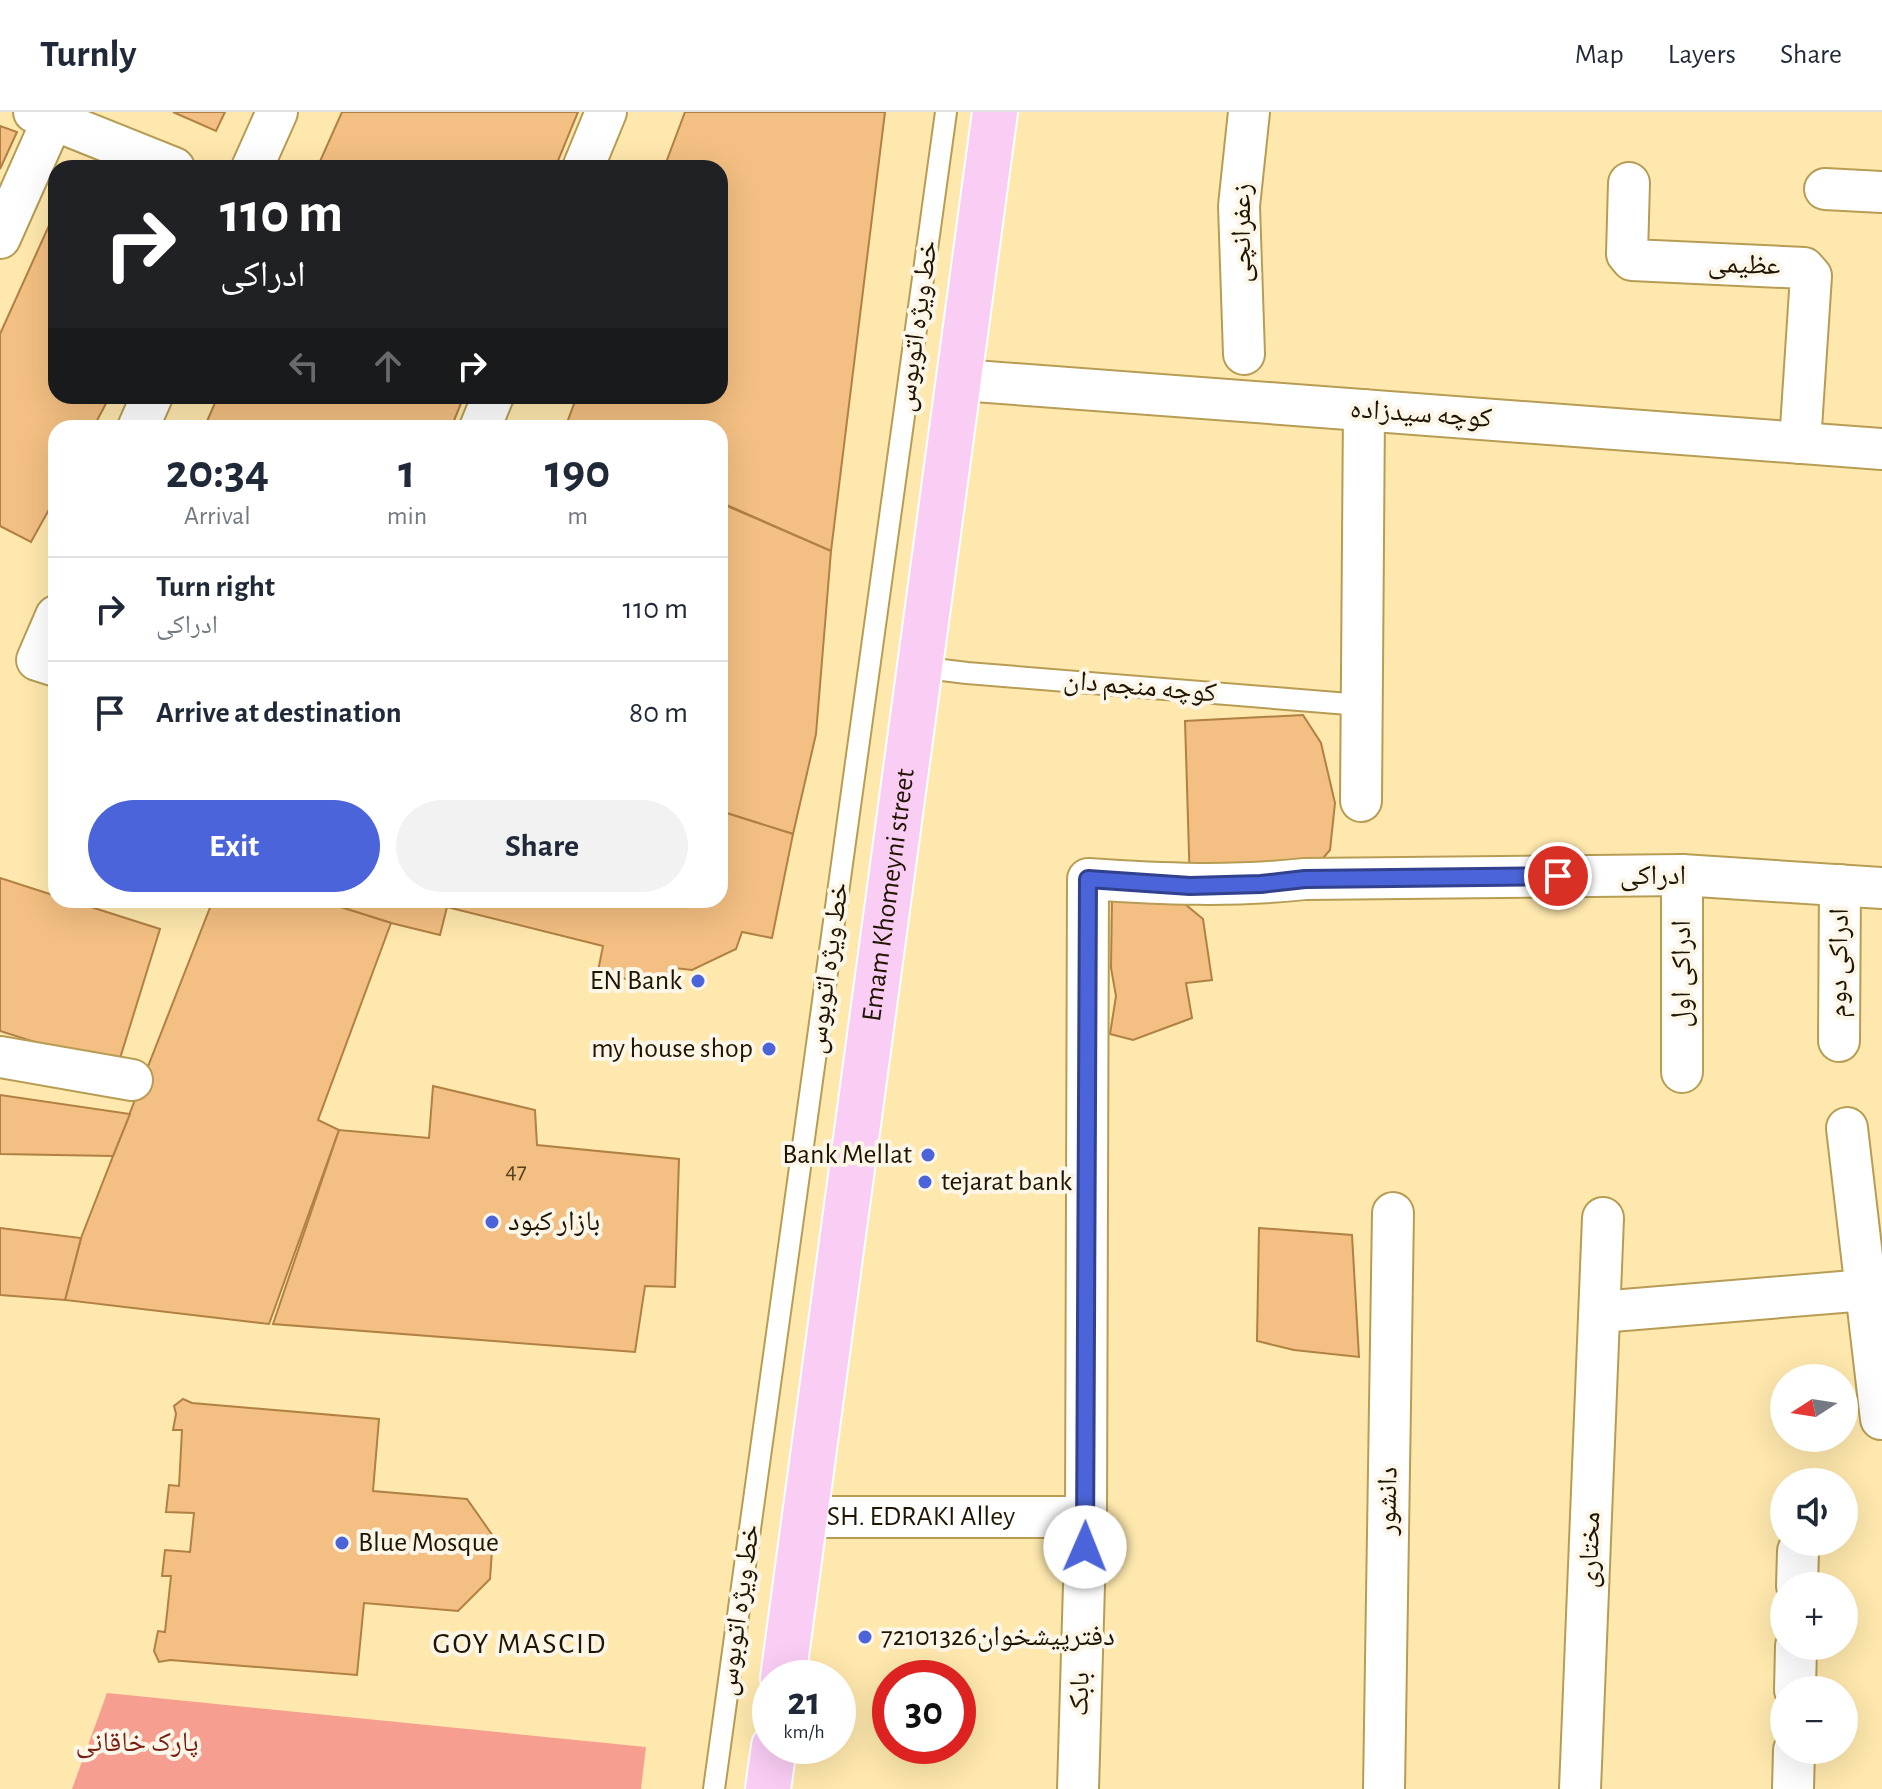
<!DOCTYPE html>
<meta charset="utf-8">
<style>
:root{--surface:#fff;--page:#f2f2f3;--text:#1f2937;--muted:#747a83;--line:#e0e1e3;--accent:#4b64d9}
body{margin:0;font-family:"Alegreya Sans","Noto Naskh Arabic",sans-serif;background:var(--page);color:var(--text);height:100vh;display:flex;flex-direction:column;font-size:30px;white-space:nowrap}
*{box-sizing:border-box;margin:0}
p{font-size:26px;color:var(--muted)}
.icon{flex:none;width:44px;height:44px;fill:none;stroke:currentColor;stroke-width:2;stroke-linecap:round;stroke-linejoin:round}
.map{position:relative;flex:1;overflow:hidden}
.drawer{position:absolute;left:48px;top:308px;width:680px;height:488px;display:flex;flex-direction:column;background:var(--surface);border-radius:24px;box-shadow:0 8px 32px #0002}
.drawer>*{flex:none}
.banner{position:absolute;left:48px;top:48px;width:680px;height:244px;border-radius:24px;box-shadow:0 8px 32px #0002;background:#202124;color:#fff;overflow:hidden}
.needle{width:52px;rotate:258deg}
.tools{position:absolute;left:1770px;top:1252px;display:grid;gap:16px}
.tools a{display:grid;place-items:center;width:88px;height:88px;border-radius:50%;background:var(--surface);box-shadow:0 8px 32px #0002;font-size:40px}
.speed{position:absolute;left:752px;top:1548px;display:flex;gap:16px;font-size:40px;font-weight:700;text-align:center}
.speed>*{display:grid;place-content:center;width:104px;height:104px;border-radius:50%;background:var(--surface);box-shadow:0 8px 32px #0002;line-height:1}
.speed small{font-size:20px;font-weight:400}
.speed .limit{border:12px solid #d22;background:#fff;color:#111}
.pin{position:absolute;display:grid;place-items:center;width:68px;height:68px;color:#fff;margin:-34px;border:4px solid #fff;border-radius:50%;box-shadow:0 2px 8px #0007}
.me{position:absolute;width:88px;margin:-44px;rotate:1deg;stroke-linejoin:round;filter:drop-shadow(0 0 6px #0008)}
.turn{display:flex;align-items:center;gap:28px;height:168px;padding:0 40px;font-size:36px}
.turn .icon{width:104px;height:104px;stroke-width:2.5}
.turn b{display:block;font-size:56px;line-height:68px}
.lanes{display:flex;align-items:center;height:76px;padding:0 40px;background:#0003;justify-content:center;gap:40px;direction:ltr}
.lanes .off{opacity:.35}
.eta{display:flex;justify-content:space-evenly;align-items:center;height:136px;text-align:center}
.eta b{font-size:48px;font-weight:700;line-height:56px}
.primary-button{display:flex;gap:16px;margin-top:auto;padding:16px 40px}
.primary-button a{flex:1;height:92px;border-radius:48px;background:var(--accent);color:#fff;font-size:32px;font-weight:700;line-height:92px;text-align:center}
.primary-button a+a{background:var(--page);color:var(--text)}
ul{padding:0;list-style:none}
li{display:flex;align-items:center;gap:24px;height:104px;padding:0 40px;border-top:2px solid var(--line)}
li div{flex:1}
li b{display:block;font-size:30px}
li em{font-style:normal}
header{display:flex;align-items:center;gap:48px;box-sizing:border-box;height:112px;padding:0 40px;background:var(--surface);border-bottom:2px solid var(--line)}
header strong{font-size:38px}
nav{display:flex;gap:44px;margin-inline-start:auto;font-size:28px}
.map>svg:first-child{display:block}
.green{fill:#f69f90}
.building{fill:#f3bf82;stroke:#b18043;stroke-width:2}
.lines{fill:none;stroke-linecap:round;stroke-linejoin:round}
.service-casing{stroke:#b79d54;stroke-width:24}
.minor-casing{stroke:#b79d54;stroke-width:44}
.primary-casing{stroke:#fff;stroke-width:48}
.service{stroke:#fff;stroke-width:20}
.minor{stroke:#fff;stroke-width:40}
.primary{stroke:#facdf5;stroke-width:44}
.route-casing{stroke:#31418d;stroke-width:20}
.route{stroke:#4b64d9;stroke-width:14}
.poi-dot{fill:#4b64d9;stroke:#fcf6e8;stroke-width:3}
.labels{text-anchor:middle;dominant-baseline:central;stroke-width:8;stroke-linejoin:round;paint-order:stroke}
.number-label{font-size:24px;fill:#554020}
.street-label{font-size:28px;fill:#201500;stroke:#fcf6e8}
.poi-label{font-size:28px;fill:#201500;stroke:#fcf6e8;text-anchor:start}
.park-label{font-size:28px;fill:#771c12;stroke:#fcf6e8}
.neighbourhood-label{font-size:30px;letter-spacing:2px;fill:#201500;stroke:#fcf6e8}
</style>
<header>
<strong>Turnly</strong>
<nav><a>Map</a><a>Layers</a><a>Share</a></nav>
</header>
<div class="map">
<svg width="1882" height="1677" viewBox="0 0 1882 1677">
<rect width="100%" height="100%" fill="#fee8ad"/>
<path class="green" d="M107,1581L646,1635L641,1677H72Z"/>
<g class="building">
<path d="M173,0H225L216,19Z"/>
<path d="M342,0H578L555,56H317Z"/>
<path d="M685,0H885L831,439L720,390V316H565L577,284H720V56H664Z"/>
<path d="M0,14L17,20L0,57Z"/>
<path d="M56,98V284H110L93,316H56V385L31,430L0,414V222Z"/>
<path d="M218,284H464L451,316H204Z"/>
<path d="M720,391L831,439L816,622L793,722L720,699Z"/>
<path d="M1303,603L1321,631L1335,691L1330,738L1305,767L1190,774L1185,609Z"/>
<path d="M720,699L793,722L772,826L742,820L736,837L692,858L675,856L671,880L598,859L603,834L447,795L440,823L391,811L337,794L340,788H720Z"/>
<path d="M0,766L56,784V788H69L160,817L117,956L0,919Z"/>
<path d="M1174,783L1203,807L1212,868L1186,871L1192,906L1133,928L1110,922L1116,884L1111,856L1112,785Z"/>
<path d="M213,788H340L337,794L391,811L318,1008L339,1018L269,1212L65,1188L81,1126Z"/>
<path d="M433,974L535,998L537,1033L679,1047L675,1175L645,1174L635,1240L273,1212L339,1018L429,1026Z"/>
<path d="M0,983L130,1002L113,1044L0,1042Z"/>
<path d="M0,1116L81,1126L65,1188L0,1183Z"/>
<path d="M1259,1116L1352,1123L1359,1245L1294,1238L1257,1229Z"/>
<path d="M183,1287L192,1291L379,1307L373,1379L467,1387L493,1424L490,1467L458,1499L364,1491L357,1563L170,1548L159,1550L154,1539L158,1519L165,1520L171,1464H162L165,1438L190,1440L194,1401L166,1400L169,1373L179,1374L182,1318H173L176,1302L174,1294Z"/>
</g>
<g class="lines">
<g class="service-casing">
<g id="service">
<path d="M918,555L967,561L1361,593"/>
<path d="M714,1677L946,0"/>
</g>
</g>
<g class="minor-casing">
<g id="minor">
<path d="M34,0L174,56"/>
<path d="M252,56L277,0"/>
<path d="M583,56L606,0"/>
<path d="M1629,71L1627,142L1632,148L1804,156L1811,164L1800,331"/>
<path d="M1825,77L1882,80"/>
<path d="M0,126L56,0"/>
<path d="M1244,242L1239,94L1249,0"/>
<path d="M961,268L1882,337"/>
<path d="M138,316L152,284"/>
<path d="M480,316L493,284"/>
<path d="M56,504L37,548L56,554"/>
<path d="M1361,689L1364,298"/>
<path d="M1839,929L1840,773"/>
<path d="M0,945L132,968"/>
<path d="M1682,960V763"/>
<path d="M1847,1016L1881,1307"/>
<path d="M1600,1200L1866,1178"/>
<path id="s1" d="M805,1405H1086"/>
<path d="M1797,1474L1798,1439"/>
<path d="M1795,1578L1796,1534"/>
<path d="M1078,1677L1086,1405L1088,767C1161,772 1232,775 1305,767L1682,763L1882,776"/>
<path d="M1384,1677L1393,1101"/>
<path d="M1580,1677L1603,1106"/>
<path d="M1793,1677L1794,1638"/>
</g>
</g>
<g class="primary-casing">
<g id="primary">
<path id="s2" d="M783,1566L995,0"/>
<path d="M768,1677L774,1634"/>
</g>
</g>
<use href="#service" class="service"/>
<use href="#minor" class="minor"/>
<use href="#primary" class="primary"/>
</g>
<g class="lines">
<g class="route-casing">
<path id="route" d="M1085,1435L1088,767L1190,774L1261,772L1305,767L1558,764"/>
</g>
<use href="#route" class="route"/>
</g>
<g class="poi-dot">
<circle cx="698" cy="869" r="8"/>
<circle cx="769" cy="937" r="8"/>
<circle cx="928" cy="1043" r="8"/>
<circle cx="925" cy="1070" r="8"/>
<circle cx="492" cy="1110" r="8"/>
<circle cx="342" cy="1431" r="8"/>
<circle cx="865" cy="1525" r="8"/>
</g>
<g class="labels">
<g class="number-label">
<text x="516" y="1059">47</text>
</g>
<g class="street-label">
<text transform="translate(1242 121) rotate(-90)">زعفرانچی</text>
<text transform="translate(1744 153) rotate(2)">عظیمی</text>
<text transform="translate(917 214) rotate(-82)">خط ویژه اتوبوس</text>
<text transform="translate(1421 302) rotate(4)">کوچه سیدزاده</text>
<text transform="translate(1140 575) rotate(5)">کوچه منجم دان</text>
<text x="1653" y="764">ادراکی</text>
<text stroke="none"><textPath href="#s2" startOffset="790">Emam Khomeyni street</textPath></text>
<text transform="translate(1839 851) rotate(-89)">ادراکی دوم</text>
<text transform="translate(828 856) rotate(-82)">خط ویژه اتوبوس</text>
<text transform="translate(1682 862) rotate(-90)">ادراکی اول</text>
<text transform="translate(1388 1389) rotate(-89)">دانشور</text>
<text stroke="none"><textPath href="#s1" startOffset="116">SH. EDRAKI Alley</textPath></text>
<text transform="translate(1590 1438) rotate(-88)">مختاری</text>
<text transform="translate(739 1498) rotate(-82)">خط ویژه اتوبوس</text>
<text transform="translate(1080 1582) rotate(-88)">بابک</text>
</g>
<g class="poi-label">
<text x="682" y="869" text-anchor="end">EN Bank</text>
<text x="753" y="937" text-anchor="end">my house shop</text>
<text x="912" y="1043" text-anchor="end">Bank Mellat</text>
<text x="941" y="1070">tejarat bank</text>
<text x="508" y="1110">بازار کبود</text>
<text x="358" y="1431">Blue Mosque</text>
<text x="881" y="1525">دفترپیشخوان72101326</text>
</g>
<g class="park-label">
<text x="137" y="1631">پارک خاقانی</text>
</g>
<g class="neighbourhood-label">
<text x="520" y="1532">GOY MASCID</text>
</g>
</g>
</svg>
<div class="tools">
<a><svg class="needle" viewBox="-14 -14 28 28"><path d="M0-13l5 13h-10z" fill="#e53935"/><path d="M0 13l5-13h-10z" fill="#747a83"/></svg></a>
<a><svg class="icon" aria-label="sound" viewBox="0 0 24 24"><path d="M4 9h4l5-4v14l-5-4H4zM17 9q2 3 0 6"/></svg></a>
<a>+</a>
<a>−</a>
</div>
<div class="speed"><div>21<small>km/h</small></div><div class="limit">30</div></div>
<div class="pin" style="left:1558px;top:764px;background:#d93025"><svg class="icon" aria-label="arrive" viewBox="0 0 24 24"><path d="M6 21V4h12l-3 4 3 4H6"/></svg></div>
<svg class="me" style="left:1085px;top:1435px" viewBox="-20 -20 40 40"><circle r="19" fill="#fff"/><path d="M0-13L10 11 0 6-10 11z" fill="#4b64d9"/></svg>
<div class="banner">
<div class="turn"><svg class="icon" aria-label="right" viewBox="0 0 24 24"><path d="M7 20v-9h11M14 6l5 5-5 5"/></svg><div><b>110 m</b>ادراکی</div></div>
<div class="lanes"><svg class="icon off" aria-label="left" viewBox="0 0 24 24"><path d="M17 20v-9H6M10 6l-5 5 5 5"/></svg><svg class="icon off" aria-label="ahead" viewBox="0 0 24 24"><path d="M12 20V5M6 11l6-6 6 6"/></svg><svg class="icon" aria-label="right" viewBox="0 0 24 24"><path d="M7 20v-9h11M14 6l5 5-5 5"/></svg></div>
</div>
<section class="drawer">
<div class="eta">
<div><b>20:34</b><p>Arrival</p></div>
<div><b>1</b><p>min</p></div>
<div><b>190</b><p>m</p></div>
</div>
<ul>
<li><svg class="icon" aria-label="right" viewBox="0 0 24 24"><path d="M7 20v-9h11M14 6l5 5-5 5"/></svg><div><b>Turn right</b><p>ادراکی</p></div><em>110 m</em></li>
<li><svg class="icon" aria-label="arrive" viewBox="0 0 24 24"><path d="M6 21V4h12l-3 4 3 4H6"/></svg><div><b>Arrive at destination</b></div><em>80 m</em></li>
</ul>
<div class="primary-button"><a>Exit</a><a>Share</a></div>
</section>
</div>
